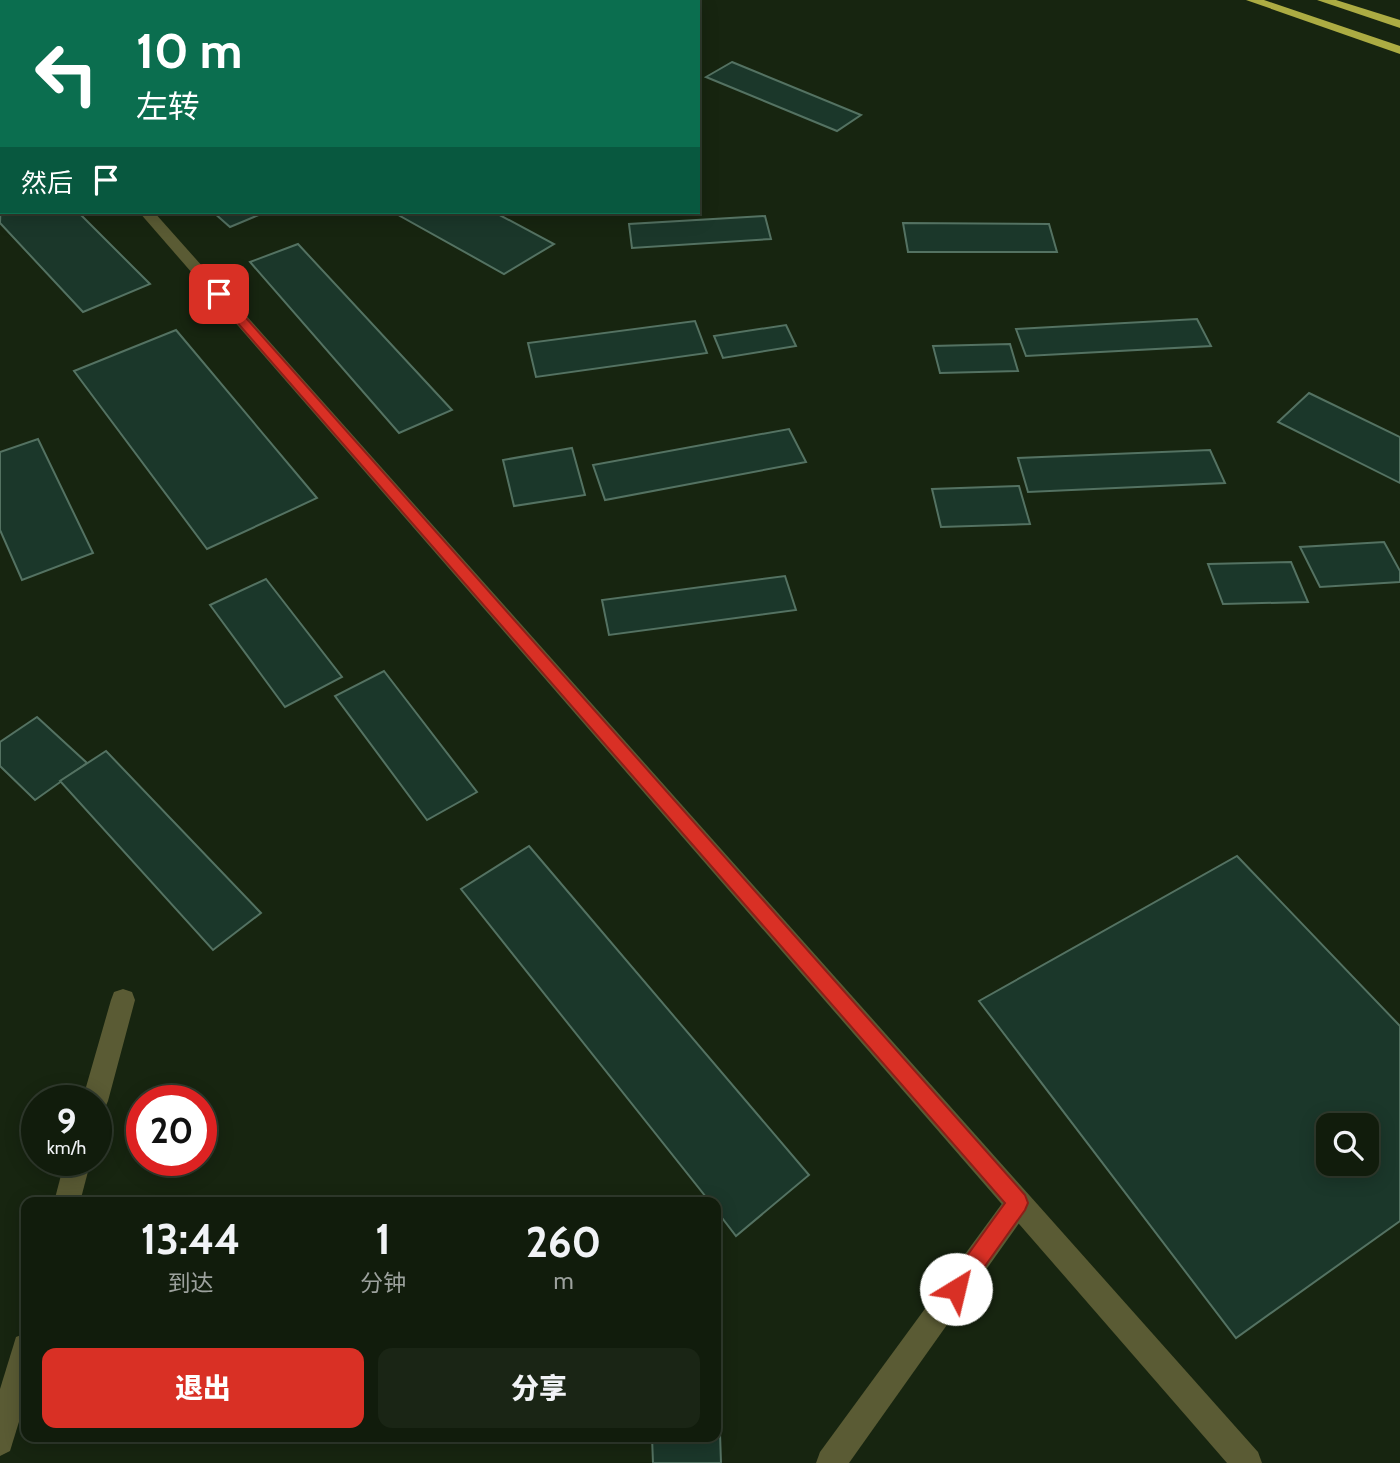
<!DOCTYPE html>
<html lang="zh">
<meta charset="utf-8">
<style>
:root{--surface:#111c0c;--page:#1a2515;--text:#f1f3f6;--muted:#9ca19d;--line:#303a2d;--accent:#d93025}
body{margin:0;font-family:Cabin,"Noto Sans SC",sans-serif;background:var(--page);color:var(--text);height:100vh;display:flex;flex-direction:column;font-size:26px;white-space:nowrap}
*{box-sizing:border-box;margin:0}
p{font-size:23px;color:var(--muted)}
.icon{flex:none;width:38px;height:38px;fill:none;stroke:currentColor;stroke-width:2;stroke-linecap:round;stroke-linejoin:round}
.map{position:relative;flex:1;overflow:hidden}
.drawer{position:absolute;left:21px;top:1197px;width:700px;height:245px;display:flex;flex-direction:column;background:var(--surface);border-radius:14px;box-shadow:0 4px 18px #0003,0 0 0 2px var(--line)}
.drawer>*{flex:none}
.top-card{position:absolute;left:0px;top:0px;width:700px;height:214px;box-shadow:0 4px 18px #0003,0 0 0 2px var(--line);background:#0b6e4f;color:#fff;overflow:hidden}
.buttons{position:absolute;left:1316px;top:1113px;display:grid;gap:14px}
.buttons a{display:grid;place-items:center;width:63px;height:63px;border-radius:14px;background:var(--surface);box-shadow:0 4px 18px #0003,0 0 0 2px var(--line);font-size:35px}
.speed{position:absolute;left:21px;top:1085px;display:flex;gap:14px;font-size:35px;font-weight:700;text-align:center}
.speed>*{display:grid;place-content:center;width:91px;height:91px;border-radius:50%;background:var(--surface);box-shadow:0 4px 18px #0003,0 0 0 2px var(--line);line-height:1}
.speed small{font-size:18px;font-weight:400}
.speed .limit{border:10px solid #d22;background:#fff;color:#111}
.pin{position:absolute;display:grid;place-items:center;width:60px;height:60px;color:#fff;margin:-30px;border-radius:14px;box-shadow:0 4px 10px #0006}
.me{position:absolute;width:77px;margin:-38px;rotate:36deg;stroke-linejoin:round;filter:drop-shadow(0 0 5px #0008)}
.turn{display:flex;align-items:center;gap:24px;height:147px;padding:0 21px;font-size:32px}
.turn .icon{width:91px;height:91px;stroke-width:2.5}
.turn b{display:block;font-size:49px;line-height:60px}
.then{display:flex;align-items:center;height:66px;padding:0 21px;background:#0003;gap:14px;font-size:26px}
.eta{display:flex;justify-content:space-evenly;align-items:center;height:119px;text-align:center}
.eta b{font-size:42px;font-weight:800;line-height:49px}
.cta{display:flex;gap:14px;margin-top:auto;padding:14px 21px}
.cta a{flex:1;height:80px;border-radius:14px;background:var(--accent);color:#fff;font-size:28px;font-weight:800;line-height:80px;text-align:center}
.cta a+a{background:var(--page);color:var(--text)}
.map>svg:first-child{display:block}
.building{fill:#1b372a;stroke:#547262;stroke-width:2;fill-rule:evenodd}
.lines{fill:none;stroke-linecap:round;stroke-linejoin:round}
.lane{fill:#5a5b34;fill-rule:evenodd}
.street{fill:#5a5b34;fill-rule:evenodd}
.highway{fill:#acac43;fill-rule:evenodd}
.route{fill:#d93025;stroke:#8d1f18;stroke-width:2}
</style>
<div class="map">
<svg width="1400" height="1463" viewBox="0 0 1400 1463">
<rect width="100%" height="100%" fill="#172510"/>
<g class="building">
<path d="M732,62L861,115L837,131L706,77Z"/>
<path d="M2,172V212H78L150,284L83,312L0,223Z"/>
<path d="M213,212H266L230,227Z"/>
<path d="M393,212H494L554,244L504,274Z"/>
<path d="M765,216L771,239L632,248L629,224Z"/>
<path d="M903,223L1049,224L1057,252H908Z"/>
<path d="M298,244L452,410L399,433L250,262Z"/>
<path d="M1197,319L1211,346L1026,356L1016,329Z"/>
<path d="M695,321L707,353L536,377L528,343Z"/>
<path d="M786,325L796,346L723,358L714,336Z"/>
<path d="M176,330L317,498L207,549L74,371Z"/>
<path d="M1010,344L1018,371L940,373L933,346Z"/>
<path d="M1309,393L1400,437V483L1278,422Z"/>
<path d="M789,429L806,462L605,500L593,465Z"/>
<path d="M38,439L93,553L22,580L0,530V452Z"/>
<path d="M572,448L585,495L514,506L503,460Z"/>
<path d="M1210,450L1225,483L1028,492L1018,458Z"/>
<path d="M1019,486L1030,524L941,527L932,489Z"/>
<path d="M1384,542L1400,571V582L1320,587L1300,547Z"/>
<path d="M1291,562L1308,602L1223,604L1208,564Z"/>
<path d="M785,576L796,610L609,635L602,600Z"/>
<path d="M266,579L342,677L285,707L210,605Z"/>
<path d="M384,671L477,792L427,820L335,696Z"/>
<path d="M37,717L87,763L35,800L0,766V742Z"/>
<path d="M106,751L261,913L213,950L60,781Z"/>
<path d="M529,846L809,1175L736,1236L716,1210V1202H710L461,889Z"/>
<path d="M1237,856L1400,1026V1221L1236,1338L979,1001ZM1328,1125H1367V1164H1328Z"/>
<path d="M716,1433H720L721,1463H653L652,1437H716Z"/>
</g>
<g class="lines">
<path class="lane" d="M1018,1190L1027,1194L1031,1203L1027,1212L849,1463H816L820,1452L1009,1194Z"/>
<g class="street">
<path d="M0,41L2,42V51L0,50Z"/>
<path d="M139,212H154L1258,1452L1262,1463H1227Z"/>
<path d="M123,989L132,992L135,1000L108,1101L104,1110L96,1113V1101H82L111,1000L114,992Z"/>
<path d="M65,1160H91L80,1202H54Z"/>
<path d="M26,1333V1399L10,1451L0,1456V1389L16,1337Z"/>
</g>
<g class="highway">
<path d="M1246,0H1264L1400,46V54Z"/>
<path d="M1317,0H1336L1400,20V28Z"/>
</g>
</g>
<path class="route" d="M215,292H223L1025,1195L1028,1203L1025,1210L963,1297L956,1300L948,1297L945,1289L948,1282L1005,1203L215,297Z"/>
</svg>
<div class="buttons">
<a><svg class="icon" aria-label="search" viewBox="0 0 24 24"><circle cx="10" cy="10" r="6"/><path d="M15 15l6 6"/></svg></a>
</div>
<div class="speed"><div>9<small>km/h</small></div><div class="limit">20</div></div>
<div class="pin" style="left:219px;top:294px;background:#d93025"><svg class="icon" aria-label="arrive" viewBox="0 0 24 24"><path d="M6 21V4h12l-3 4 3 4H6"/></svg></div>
<svg class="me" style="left:956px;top:1289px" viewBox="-20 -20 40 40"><circle r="19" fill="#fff"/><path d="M0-13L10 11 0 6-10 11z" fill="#d93025"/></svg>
<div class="top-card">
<div class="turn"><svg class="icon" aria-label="left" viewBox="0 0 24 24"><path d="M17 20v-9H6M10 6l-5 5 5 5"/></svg><div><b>10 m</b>左转</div></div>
<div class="then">然后<svg class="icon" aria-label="arrive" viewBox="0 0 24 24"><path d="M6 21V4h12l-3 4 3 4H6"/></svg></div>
</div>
<section class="drawer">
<div class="eta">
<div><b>13:44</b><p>到达</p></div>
<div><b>1</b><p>分钟</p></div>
<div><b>260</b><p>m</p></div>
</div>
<div class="cta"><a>退出</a><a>分享</a></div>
</section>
</div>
